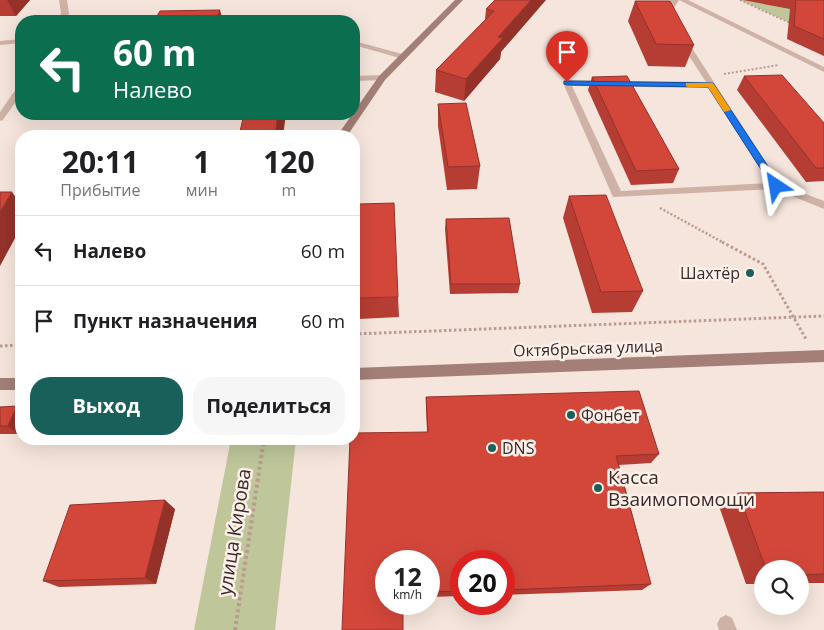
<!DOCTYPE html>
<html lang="ru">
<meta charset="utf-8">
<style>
:root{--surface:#fff;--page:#f6f6f6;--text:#202124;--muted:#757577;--line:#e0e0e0;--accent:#186059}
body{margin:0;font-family:"Open Sans",sans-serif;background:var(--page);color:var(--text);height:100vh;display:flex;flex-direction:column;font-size:19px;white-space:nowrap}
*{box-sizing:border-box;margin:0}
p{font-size:16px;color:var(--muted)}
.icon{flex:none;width:28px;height:28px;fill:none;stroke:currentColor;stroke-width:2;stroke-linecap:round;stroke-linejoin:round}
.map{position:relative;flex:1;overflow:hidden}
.details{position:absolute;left:15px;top:130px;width:345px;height:315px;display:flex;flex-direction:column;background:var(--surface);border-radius:20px;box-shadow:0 5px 20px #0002}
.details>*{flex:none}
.hud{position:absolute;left:15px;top:15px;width:345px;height:105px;border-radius:20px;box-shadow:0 5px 20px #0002;background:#0b6e4f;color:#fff;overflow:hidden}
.tools{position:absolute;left:754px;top:560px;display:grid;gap:10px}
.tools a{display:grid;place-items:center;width:55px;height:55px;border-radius:50%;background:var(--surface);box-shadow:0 5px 20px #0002;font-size:25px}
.speed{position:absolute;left:375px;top:550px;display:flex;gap:10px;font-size:25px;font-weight:700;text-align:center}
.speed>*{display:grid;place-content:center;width:65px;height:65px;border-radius:50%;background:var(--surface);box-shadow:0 5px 20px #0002;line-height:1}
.speed small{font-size:12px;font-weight:400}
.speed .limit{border:8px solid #d22;background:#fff;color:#111}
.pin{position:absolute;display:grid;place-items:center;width:42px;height:42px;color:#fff;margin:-51px -21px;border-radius:50% 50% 50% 0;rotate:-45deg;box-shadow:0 0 5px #0007}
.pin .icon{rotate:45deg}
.me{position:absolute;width:55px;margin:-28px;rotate:327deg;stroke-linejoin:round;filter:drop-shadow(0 0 4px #0008)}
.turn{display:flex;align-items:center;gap:18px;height:105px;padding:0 15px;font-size:22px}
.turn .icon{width:65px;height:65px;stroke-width:2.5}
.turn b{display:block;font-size:35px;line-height:42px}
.eta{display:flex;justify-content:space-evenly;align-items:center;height:85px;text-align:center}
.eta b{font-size:30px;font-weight:700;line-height:35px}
.button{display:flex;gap:10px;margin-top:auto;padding:10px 15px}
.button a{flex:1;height:58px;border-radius:20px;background:var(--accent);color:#fff;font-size:20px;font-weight:700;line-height:58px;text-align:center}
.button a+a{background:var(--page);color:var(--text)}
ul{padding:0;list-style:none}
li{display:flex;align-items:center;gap:15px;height:70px;padding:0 15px;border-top:1px solid var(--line)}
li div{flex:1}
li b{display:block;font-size:19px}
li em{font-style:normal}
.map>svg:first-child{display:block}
.green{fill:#bec69a}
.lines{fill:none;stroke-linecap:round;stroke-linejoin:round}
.path-far3{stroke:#bb9b90;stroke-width:2;stroke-dasharray:2 2;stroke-linecap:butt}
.path-far2{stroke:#bb9b90;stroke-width:2.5;stroke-dasharray:2 2;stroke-linecap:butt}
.path-far1{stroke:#bb9b90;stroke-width:3;stroke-dasharray:2.5 2.5;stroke-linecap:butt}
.path{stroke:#bb9b90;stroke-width:4;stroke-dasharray:3 3;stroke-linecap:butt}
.service{fill:#cfb2a6;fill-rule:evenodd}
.minor{fill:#cfb2a6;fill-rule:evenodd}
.secondary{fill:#a37f77;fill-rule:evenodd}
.wall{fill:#b53d33}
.shaded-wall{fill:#943229}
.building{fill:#d3473b;stroke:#943229}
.route{fill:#1a73e8;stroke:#114b97}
.slow{fill:#f59e0b}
.poi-dot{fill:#186059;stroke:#fcf0e9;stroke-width:2}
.labels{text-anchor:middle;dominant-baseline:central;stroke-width:5;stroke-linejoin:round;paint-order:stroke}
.poi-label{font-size:16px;fill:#3a2a28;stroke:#fcf0e9;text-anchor:start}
.street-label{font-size:16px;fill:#3a2a28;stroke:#fcf0e9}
.near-poi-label{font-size:19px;fill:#3a2a28;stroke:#fcf0e9;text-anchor:start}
.near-street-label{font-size:19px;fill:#3a2a28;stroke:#fcf0e9}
</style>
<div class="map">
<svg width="824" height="630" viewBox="0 0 824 630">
<rect width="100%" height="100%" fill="#f5e5dc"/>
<g class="green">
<path d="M740,0H784L824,38Z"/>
<path d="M231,439H296L275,630H194Z"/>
</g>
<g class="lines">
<g class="path-far3">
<path d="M740,0L792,24"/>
<path d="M724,74L779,65"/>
</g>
<path class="path-far2" d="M660,208L724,243"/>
<g class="path-far1">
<path d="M722,242L763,264L806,339"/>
<path d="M354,334L824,316"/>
<path d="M0,346L21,345"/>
</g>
<path class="path" d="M235,630L264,439"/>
<g class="service">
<path d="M671,0H688L824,67V72L679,0L671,13L675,19L668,21L663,13Z"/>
<path d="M679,37L686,39L780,184L824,201V209L775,189L613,197L563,83L567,80L706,82L678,39ZM572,86L709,88L769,183L621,191Z"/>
<path d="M354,41L406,55L407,57L403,59L354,45Z"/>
<path d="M382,75L385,76V80L354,81V76Z"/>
<path d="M726,615L732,618L737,630H719L717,624L720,618Z"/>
</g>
<g class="minor">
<path d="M59,0H67L69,13L66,21H58L61,13Z"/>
<path d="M21,39V43L0,45V41Z"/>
<path d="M21,85V94L3,120L0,121V112L18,86Z"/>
</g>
<g class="secondary">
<path d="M455,0H463L385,80L347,136H337L379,76Z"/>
<path d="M824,350V362L354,380V368Z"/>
<rect x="0" y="378" width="21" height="12"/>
</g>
</g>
<g class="wall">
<path d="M0,0H30L16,16H0Z"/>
<path d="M495,0L501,52L500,59L464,101L435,92L436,70L485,20L486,9Z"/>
<path d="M743,0H824V56L787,39L790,9Z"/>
<path d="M635,1L694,45L685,67L648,66L628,21Z"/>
<path d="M744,76L824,123V181L806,182L737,90Z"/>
<path d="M592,77L679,169L673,183L631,185L588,90Z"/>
<path d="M438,104L480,166L477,189L447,190L438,126Z"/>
<path d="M569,196L643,291L632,312L592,313L563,218Z"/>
<path d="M446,219L520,284L518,293L450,294L445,229Z"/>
<path d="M398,297L399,317L359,319L356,298Z"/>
<path d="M426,397L659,454L651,463L619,465L651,584L642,590L504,595V561H461V596L429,597V561H386L342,630L427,432L426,408Z"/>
<path d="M0,407L21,410V427L18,434H0Z"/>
<path d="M824,492V583H800V569H762V584H746L719,506L738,493Z"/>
<path d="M175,509L156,584L59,587L43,581Z"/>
</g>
<g class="shaded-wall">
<path d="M7,0H30L16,16Z"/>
<path d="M531,0H546L501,52L500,59L464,101L466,79L498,37Z"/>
<path d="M220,10L223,21H215Z"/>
<path d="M278,114H286L283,136H275Z"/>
<path d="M12,192L21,205V227L0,266V212Z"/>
<path d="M17,406L21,410V427L18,434L8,426Z"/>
<path d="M165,500L175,509L156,584L145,578Z"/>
</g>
<g class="building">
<path d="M495,0H531L498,37L503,38L466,79L436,70L494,11L486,9Z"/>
<path d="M796,0H824V39L794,26Z"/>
<path d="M635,1H670L694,45L656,44Z"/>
<path d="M220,10L215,21H154L160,11Z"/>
<path d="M782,75L824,123V168H816L744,76Z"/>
<path d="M627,76L679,169L636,171L592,77Z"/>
<path d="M466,103L480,166L448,167L438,104Z"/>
<path d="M244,114H278L275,136H239Z"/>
<path d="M0,192H12L0,212Z"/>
<path d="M606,195L643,291L601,292L569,196Z"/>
<path d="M394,203L398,297L356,298L359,204Z"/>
<path d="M509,218L520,284H451L446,219Z"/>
<path d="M639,391L659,454L616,456L651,584L504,590V561H461V591L429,592V561H386V604H403V630H342L350,439H354V433L428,432L426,397Z"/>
<path d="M17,406L8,426H0V407Z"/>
<path d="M824,492V574L800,575V569H766L738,493Z"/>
<path d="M165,500L145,578L43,581L70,505Z"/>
</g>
<path class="route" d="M564,81L713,83L781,186L780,188H773L708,87L567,85L564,84Z"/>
<path class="slow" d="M686,83H713L731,110L724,112L708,87H688L686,86Z"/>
<g class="poi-dot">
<circle cx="750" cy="273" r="5"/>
<circle cx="571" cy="415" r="5"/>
<circle cx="492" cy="448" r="5"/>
<circle cx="598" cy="488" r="5"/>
</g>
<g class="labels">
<g class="poi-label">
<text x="740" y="273" text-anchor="end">Шахтёр</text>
<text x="581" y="415">Фонбет</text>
<text x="502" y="448">DNS</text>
</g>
<g class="street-label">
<text transform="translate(588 348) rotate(-2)">Октябрьская улица</text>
</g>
<g class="near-poi-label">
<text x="608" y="477">Касса<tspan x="608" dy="22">Взаимопомощи</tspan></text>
</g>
<g class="near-street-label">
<text transform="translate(234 532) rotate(-81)">улица Кирова</text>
</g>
</g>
</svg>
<div class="tools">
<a><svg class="icon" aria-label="search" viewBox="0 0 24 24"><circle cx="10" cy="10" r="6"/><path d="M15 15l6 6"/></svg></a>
</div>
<div class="speed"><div>12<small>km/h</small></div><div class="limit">20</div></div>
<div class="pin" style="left:567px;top:82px;background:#d93025"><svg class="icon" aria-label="arrive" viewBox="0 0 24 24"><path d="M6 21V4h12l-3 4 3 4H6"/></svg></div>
<svg class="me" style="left:776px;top:186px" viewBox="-20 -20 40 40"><path d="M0-17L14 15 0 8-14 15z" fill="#1a73e8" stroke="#fff" stroke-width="4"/></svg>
<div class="hud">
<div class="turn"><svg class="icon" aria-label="left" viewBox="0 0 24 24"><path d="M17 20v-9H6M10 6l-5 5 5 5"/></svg><div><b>60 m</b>Налево</div></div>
</div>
<section class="details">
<div class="eta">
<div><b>20:11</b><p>Прибытие</p></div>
<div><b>1</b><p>мин</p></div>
<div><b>120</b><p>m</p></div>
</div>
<ul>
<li><svg class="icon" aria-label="left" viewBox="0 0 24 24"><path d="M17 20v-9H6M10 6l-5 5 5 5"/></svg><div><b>Налево</b></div><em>60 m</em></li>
<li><svg class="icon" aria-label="arrive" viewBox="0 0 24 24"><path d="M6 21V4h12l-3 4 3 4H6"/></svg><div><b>Пункт назначения</b></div><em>60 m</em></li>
</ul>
<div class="button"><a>Выход</a><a>Поделиться</a></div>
</section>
</div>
